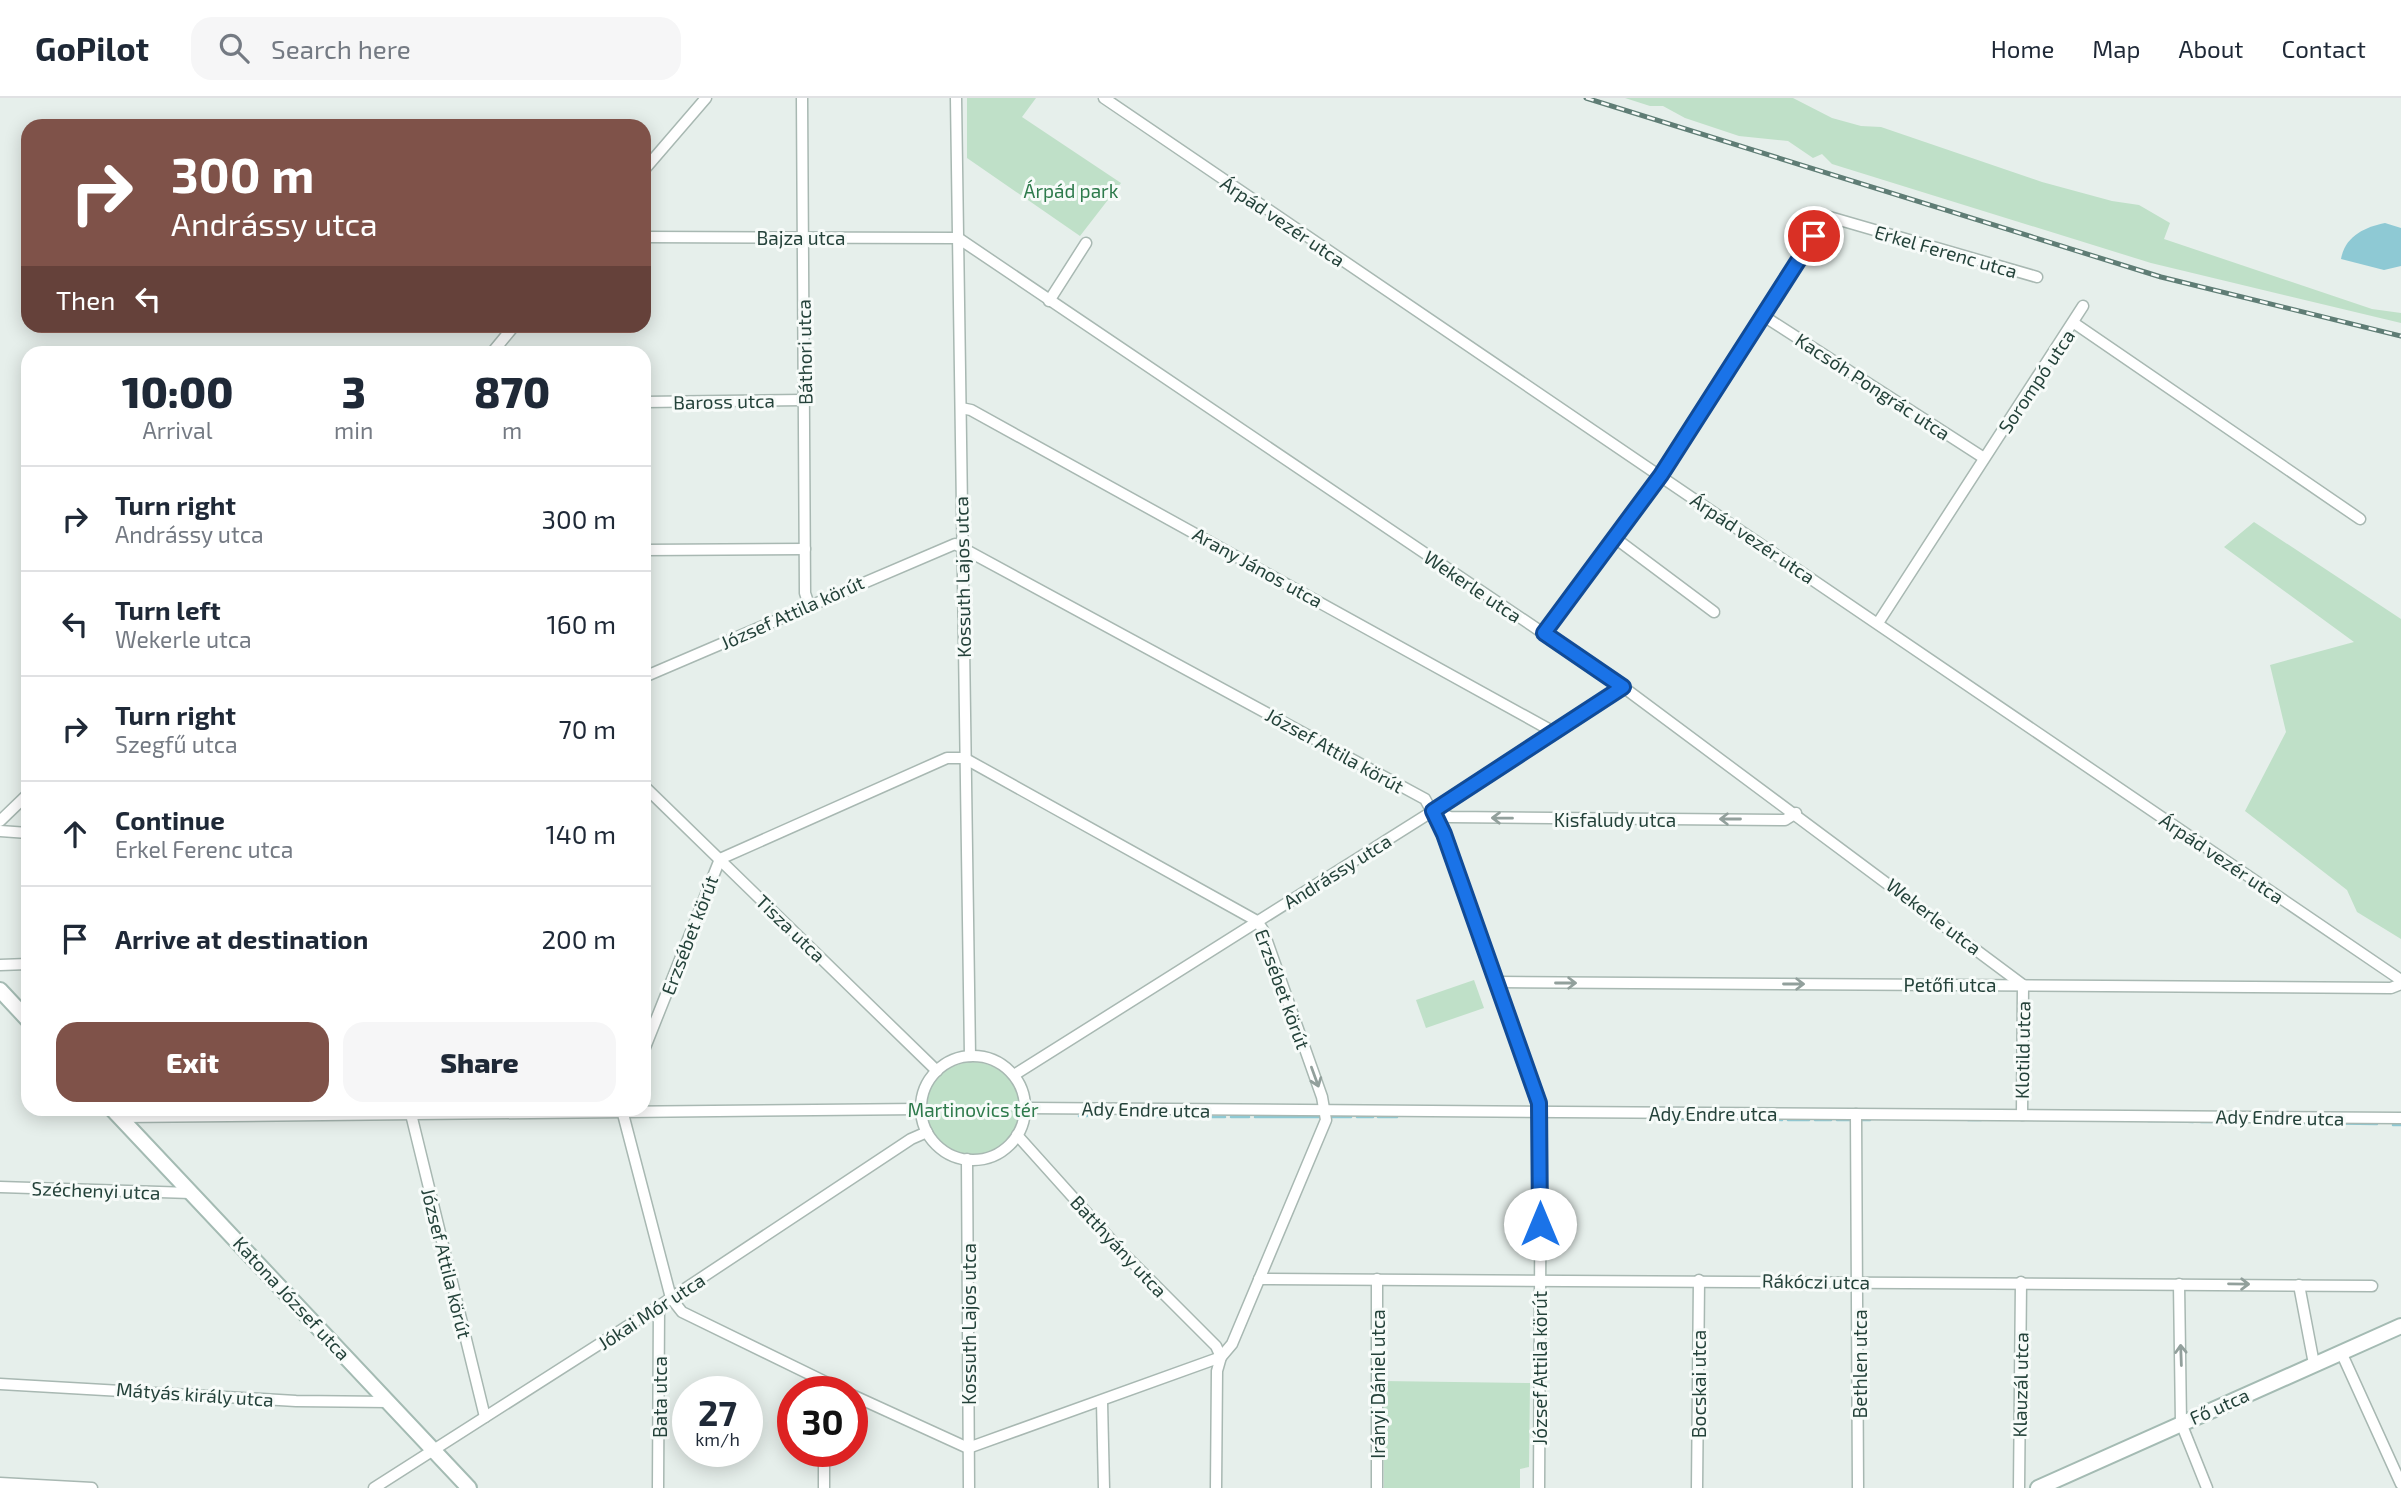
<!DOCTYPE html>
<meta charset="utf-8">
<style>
:root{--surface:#fff;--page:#f6f6f7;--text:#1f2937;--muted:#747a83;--line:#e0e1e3;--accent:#7f5249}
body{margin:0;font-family:"Exo 2",sans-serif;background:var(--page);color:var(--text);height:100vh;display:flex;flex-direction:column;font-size:26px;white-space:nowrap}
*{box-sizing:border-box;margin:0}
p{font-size:23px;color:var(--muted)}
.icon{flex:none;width:38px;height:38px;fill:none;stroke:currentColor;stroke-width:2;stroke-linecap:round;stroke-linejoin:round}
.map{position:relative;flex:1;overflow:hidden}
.side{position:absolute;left:21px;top:248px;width:630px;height:770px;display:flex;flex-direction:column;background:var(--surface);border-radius:21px;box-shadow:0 4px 18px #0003}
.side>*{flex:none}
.top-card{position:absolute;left:21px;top:21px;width:630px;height:214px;border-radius:21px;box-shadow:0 4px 18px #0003;background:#7f5249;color:#fff;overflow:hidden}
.speed{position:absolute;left:672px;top:1278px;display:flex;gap:14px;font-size:35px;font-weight:700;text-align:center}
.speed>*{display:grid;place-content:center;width:91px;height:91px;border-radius:50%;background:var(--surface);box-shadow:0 4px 18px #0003;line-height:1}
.speed small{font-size:18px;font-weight:400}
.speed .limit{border:10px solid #d22;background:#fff;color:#111}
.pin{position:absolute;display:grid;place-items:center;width:60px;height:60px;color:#fff;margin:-30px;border:4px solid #fff;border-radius:50%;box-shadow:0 2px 7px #0007}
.me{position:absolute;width:77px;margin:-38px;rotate:0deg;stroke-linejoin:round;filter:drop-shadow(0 0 5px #0008)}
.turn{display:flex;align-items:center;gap:24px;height:147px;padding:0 35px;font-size:32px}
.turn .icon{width:91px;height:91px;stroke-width:2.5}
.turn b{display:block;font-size:49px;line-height:60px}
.then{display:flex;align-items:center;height:66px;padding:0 35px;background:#0003;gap:14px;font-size:26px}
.eta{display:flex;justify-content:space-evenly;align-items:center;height:119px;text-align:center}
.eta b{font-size:42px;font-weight:800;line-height:49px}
.button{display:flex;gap:14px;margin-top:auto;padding:14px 35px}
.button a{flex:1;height:80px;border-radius:21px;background:var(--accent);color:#fff;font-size:28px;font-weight:800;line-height:80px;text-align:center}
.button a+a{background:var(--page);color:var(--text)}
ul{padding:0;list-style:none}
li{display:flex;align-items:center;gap:21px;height:105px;padding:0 35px;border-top:2px solid var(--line)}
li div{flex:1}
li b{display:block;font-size:26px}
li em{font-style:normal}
header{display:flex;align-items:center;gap:42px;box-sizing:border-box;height:98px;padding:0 35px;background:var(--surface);border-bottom:2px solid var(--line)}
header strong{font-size:33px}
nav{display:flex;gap:38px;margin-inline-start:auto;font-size:24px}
.search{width:490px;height:63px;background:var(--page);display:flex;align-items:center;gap:18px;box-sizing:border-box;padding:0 24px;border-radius:21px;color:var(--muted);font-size:26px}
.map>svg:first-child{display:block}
.green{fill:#bfe0c8}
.water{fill:#8ec9d4}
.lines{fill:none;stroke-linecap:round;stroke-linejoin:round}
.stream{stroke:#8ec9d4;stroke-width:2.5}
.minor-casing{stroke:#a8b8b2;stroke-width:13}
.secondary-casing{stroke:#a4bbb3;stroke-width:18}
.minor{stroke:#fff;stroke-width:10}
.secondary{stroke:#fff;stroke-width:14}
.rail-casing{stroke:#5f7d75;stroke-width:5}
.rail{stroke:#f7fbf9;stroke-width:2.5;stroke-dasharray:8;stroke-linecap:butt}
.oneway{stroke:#92a09c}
.route-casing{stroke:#114b97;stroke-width:18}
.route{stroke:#1a73e8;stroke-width:12}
.labels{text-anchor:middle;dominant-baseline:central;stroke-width:6;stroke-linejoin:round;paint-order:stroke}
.park-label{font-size:19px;fill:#2d7a4b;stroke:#f7fbf9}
.street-label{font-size:19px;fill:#24423a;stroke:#f7fbf9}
</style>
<header>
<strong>GoPilot</strong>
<div class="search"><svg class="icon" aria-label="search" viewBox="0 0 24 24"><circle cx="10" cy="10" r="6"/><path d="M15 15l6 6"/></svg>Search here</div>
<nav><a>Home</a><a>Map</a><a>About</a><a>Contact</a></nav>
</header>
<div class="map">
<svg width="2401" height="1390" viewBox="0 0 2401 1390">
<rect width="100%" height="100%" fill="#e6efeb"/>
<g class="green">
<path d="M967,0H1036L1022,19L1121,85L1080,138L967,60Z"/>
<path d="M1625,0H1793L1832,20L1861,28L1881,29L2042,84L2112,103L2139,107L2170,125L2164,141L2372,211L2401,215V225L2151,165L1832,66L1822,56L1813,60L1788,43L1739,38L1685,20L1663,8H1650Z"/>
<path d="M2254,424L2401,521V841L2357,814L2347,792L2245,713L2286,634L2270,567L2354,544L2224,449Z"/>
<path d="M1474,882L1484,910L1426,930L1416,902Z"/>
<circle cx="973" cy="1011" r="47"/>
<path d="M1383,1283L1530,1285L1529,1369L1520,1371V1390H1384Z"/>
</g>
<path class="water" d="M2385,125L2401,130V168L2384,172L2341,161C2345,138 2365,129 2385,125Z"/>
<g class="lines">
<g class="stream">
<path d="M1079,1018H1087"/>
<path d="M1121,1018L1165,1019"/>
<path d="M1182,1019H1195"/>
<path d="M1210,1019H1225"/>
<path d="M1231,1019H1249"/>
<path d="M1255,1019H1321"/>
<path d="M1332,1019H1351"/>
<path d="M1357,1019H1373"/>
<path d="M1378,1019H1397"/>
<path d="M1680,1021H1702"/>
<path d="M1707,1021H1726"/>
<path d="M1732,1021H1757"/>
<path d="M1764,1021L1782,1022"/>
<path d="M1788,1022H1809"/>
<path d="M1815,1022H1831"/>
<path d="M1837,1022H1851"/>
<path d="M1860,1022H1870"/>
<path d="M1968,1022H1981"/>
<path d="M2148,1023H2165"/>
<path d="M2171,1023L2193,1024"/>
<path d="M2201,1024H2221"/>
<path d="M2227,1024H2244"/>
<path d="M2257,1025H2278"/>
<path d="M2283,1025H2299"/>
<path d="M2304,1025L2377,1026"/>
<path d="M2393,1027H2401"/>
</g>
<g class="minor-casing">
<g id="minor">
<path d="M802,0L805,495L809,507"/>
<path d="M956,0L970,958"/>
<path d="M1104,0L2401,882"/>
<path d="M644,72L706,0"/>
<path d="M644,139L958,140L1623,589L2023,887"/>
<path d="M1049,203L1086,145"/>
<path d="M1762,217L1984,360"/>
<path d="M2074,225L2360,421"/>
<path d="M491,256L514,228"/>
<path d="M644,304L804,302"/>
<path d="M961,310L971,312L1552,633"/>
<path d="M1615,440L1714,514"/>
<path d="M644,452L805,451"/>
<path d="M1878,525L2083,208"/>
<path d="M1544,535L1661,377L1826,118L2037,179"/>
<path d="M644,579L955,446L1425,701L1444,736L1541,1014L1539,1390"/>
<path d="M644,688L937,973"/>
<path d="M1433,713L1450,719L1785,722L1796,715"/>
<path d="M0,723L28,696"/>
<path d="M0,733L28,735"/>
<path d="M0,867L28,866"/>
<path d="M1498,884L2391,890L2401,886"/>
<path d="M644,952L720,761L947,660H964L1257,823L1263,832L1322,999L1326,1022L1232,1246L1221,1259L968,1350L852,1297"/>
<circle cx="973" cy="1010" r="52"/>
<path d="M1014,977L1433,713L1623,589"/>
<path d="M1025,1010L2401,1020"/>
<path d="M410,1012L485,1319"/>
<path d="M622,1012L671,1200L682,1214L844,1293"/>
<path d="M1856,1016L1858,1390"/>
<path d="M2022,1017L2023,887"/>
<path d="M120,1019L921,1011"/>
<path d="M1017,1037L1123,1155L1216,1248L1221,1259L1217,1273L1216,1390"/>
<path d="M967,1061L969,1390"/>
<path d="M0,1089L191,1095"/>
<path d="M1259,1181L2372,1188"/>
<path d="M2179,1186L2181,1325L2207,1390"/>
<path d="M2299,1187L2314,1266"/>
<path d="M2341,1254L2401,1386"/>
<path d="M0,1286L296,1303L389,1304"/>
<path d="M1102,1304L1104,1390"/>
<path d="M824,1353V1390"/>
<path d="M0,1385L92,1390"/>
<path d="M374,1390L659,1208L911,1041L927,1034"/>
<path d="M658,1390L659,1208"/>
<path d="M1377,1390V1181"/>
<path d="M1697,1390L1699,1182"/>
<path d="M2019,1390L2021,1184"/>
</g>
</g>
<g class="secondary-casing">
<g id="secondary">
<path d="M0,892L28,922"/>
<path d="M113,1012L469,1390"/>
<path d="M2038,1390L2401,1228"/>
</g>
</g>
<use href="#minor" class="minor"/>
<use href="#secondary" class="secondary"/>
<g class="rail-casing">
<path id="rail" d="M1586,0L2161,179L2401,238"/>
</g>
<use href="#rail" class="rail"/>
</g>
<defs><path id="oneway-shaft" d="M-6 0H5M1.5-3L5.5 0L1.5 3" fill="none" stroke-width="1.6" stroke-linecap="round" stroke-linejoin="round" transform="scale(1.75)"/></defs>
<g class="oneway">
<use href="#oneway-shaft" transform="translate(1502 720) rotate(-179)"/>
<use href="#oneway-shaft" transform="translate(1730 721) rotate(-180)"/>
<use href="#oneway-shaft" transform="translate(1566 885)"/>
<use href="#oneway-shaft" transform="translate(1794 886)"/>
<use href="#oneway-shaft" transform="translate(1315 979) rotate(70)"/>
<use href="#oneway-shaft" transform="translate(2239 1186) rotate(1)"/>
<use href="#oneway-shaft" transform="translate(2181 1257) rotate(-92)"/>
</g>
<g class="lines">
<g class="route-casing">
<path id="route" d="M1540,1126L1539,1005L1444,736L1433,713L1623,589L1544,535L1661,377L1814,138"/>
</g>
<use href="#route" class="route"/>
</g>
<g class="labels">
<g class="park-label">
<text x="1071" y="92">Árpád park</text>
<text x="973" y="1011">Martinovics tér</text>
</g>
<g class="street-label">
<text transform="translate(1283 123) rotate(34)">Árpád vezér utca</text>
<text x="801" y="139">Bajza utca</text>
<text transform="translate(1946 153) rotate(16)">Erkel Ferenc utca</text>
<text transform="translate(804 254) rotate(-91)">Báthori utca</text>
<text transform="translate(2036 283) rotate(-56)">Sorompó utca</text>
<text transform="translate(1873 288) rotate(33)">Kacsóh Pongrác utca</text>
<text transform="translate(724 303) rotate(-1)">Baross utca</text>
<text transform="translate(1753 440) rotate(34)">Árpád vezér utca</text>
<text transform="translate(1258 469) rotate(29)">Arany János utca</text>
<text transform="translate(962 479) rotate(-91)">Kossuth Lajos utca</text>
<text transform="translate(1473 488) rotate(34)">Wekerle utca</text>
<text transform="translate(792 514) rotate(-24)">József Attila körút</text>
<text transform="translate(1335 652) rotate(29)">József Attila körút</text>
<text x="1615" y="721">Kisfaludy utca</text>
<text transform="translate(2222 760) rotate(34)">Árpád vezér utca</text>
<text transform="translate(1337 773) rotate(-32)">Andrássy utca</text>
<text transform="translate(1934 818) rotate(37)">Wekerle utca</text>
<text transform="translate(791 830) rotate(44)">Tisza utca</text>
<text transform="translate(689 837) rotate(-69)">Erzsébet körút</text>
<text x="1950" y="886">Petőfi utca</text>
<text transform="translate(1283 891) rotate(70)">Erzsébet körút</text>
<text transform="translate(2022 952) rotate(-89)">Klotild utca</text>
<text transform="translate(1146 1011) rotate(1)">Ady Endre utca</text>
<text x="1713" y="1015">Ady Endre utca</text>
<text transform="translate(2280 1019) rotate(1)">Ady Endre utca</text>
<text transform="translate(96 1092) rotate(2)">Széchenyi utca</text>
<text transform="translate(1119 1148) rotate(47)">Batthyány utca</text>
<text transform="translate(447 1165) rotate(76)">József Attila körút</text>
<text transform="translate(1816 1183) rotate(1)">Rákóczi utca</text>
<text transform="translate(292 1200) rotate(47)">Katona József utca</text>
<text transform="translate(651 1213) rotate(-33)">Jókai Mór utca</text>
<text transform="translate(968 1226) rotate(-90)">Kossuth Lajos utca</text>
<text transform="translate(1859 1266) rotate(-90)">Bethlen utca</text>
<text transform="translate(1539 1270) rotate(-90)">József Attila körút</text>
<text transform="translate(1377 1286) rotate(-90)">Irányi Dániel utca</text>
<text transform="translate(1698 1286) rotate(-90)">Bocskai utca</text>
<text transform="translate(2020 1287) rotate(-89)">Klauzál utca</text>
<text transform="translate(195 1296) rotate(4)">Mátyás király utca</text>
<text transform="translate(659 1299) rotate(-90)">Bata utca</text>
<text transform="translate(2219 1308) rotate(-24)">Fő utca</text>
</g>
</g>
</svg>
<div class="speed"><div>27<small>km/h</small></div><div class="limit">30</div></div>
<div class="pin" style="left:1814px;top:138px;background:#d93025"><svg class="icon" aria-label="arrive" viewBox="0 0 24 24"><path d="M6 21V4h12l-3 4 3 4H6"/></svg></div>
<svg class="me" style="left:1540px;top:1126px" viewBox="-20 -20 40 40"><circle r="19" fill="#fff"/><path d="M0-13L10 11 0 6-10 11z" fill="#1a73e8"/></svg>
<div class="top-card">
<div class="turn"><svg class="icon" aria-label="right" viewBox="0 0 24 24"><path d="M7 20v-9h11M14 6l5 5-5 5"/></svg><div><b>300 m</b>Andrássy utca</div></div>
<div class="then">Then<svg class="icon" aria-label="left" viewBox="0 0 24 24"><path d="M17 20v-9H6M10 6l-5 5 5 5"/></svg></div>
</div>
<section class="side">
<div class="eta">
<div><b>10:00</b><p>Arrival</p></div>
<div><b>3</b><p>min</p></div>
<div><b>870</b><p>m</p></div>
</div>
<ul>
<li><svg class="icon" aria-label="right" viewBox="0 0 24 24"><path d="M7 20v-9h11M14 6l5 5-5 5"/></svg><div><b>Turn right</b><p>Andrássy utca</p></div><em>300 m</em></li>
<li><svg class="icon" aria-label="left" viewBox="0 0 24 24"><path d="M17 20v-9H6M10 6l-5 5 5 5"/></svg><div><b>Turn left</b><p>Wekerle utca</p></div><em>160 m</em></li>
<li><svg class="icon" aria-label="right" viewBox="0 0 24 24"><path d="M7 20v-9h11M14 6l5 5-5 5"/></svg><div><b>Turn right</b><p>Szegfű utca</p></div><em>70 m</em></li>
<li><svg class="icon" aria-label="ahead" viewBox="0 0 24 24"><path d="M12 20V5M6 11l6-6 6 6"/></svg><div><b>Continue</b><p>Erkel Ferenc utca</p></div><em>140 m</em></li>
<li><svg class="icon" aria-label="arrive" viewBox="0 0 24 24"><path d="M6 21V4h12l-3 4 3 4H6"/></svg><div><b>Arrive at destination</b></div><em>200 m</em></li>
</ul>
<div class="button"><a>Exit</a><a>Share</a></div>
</section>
</div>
